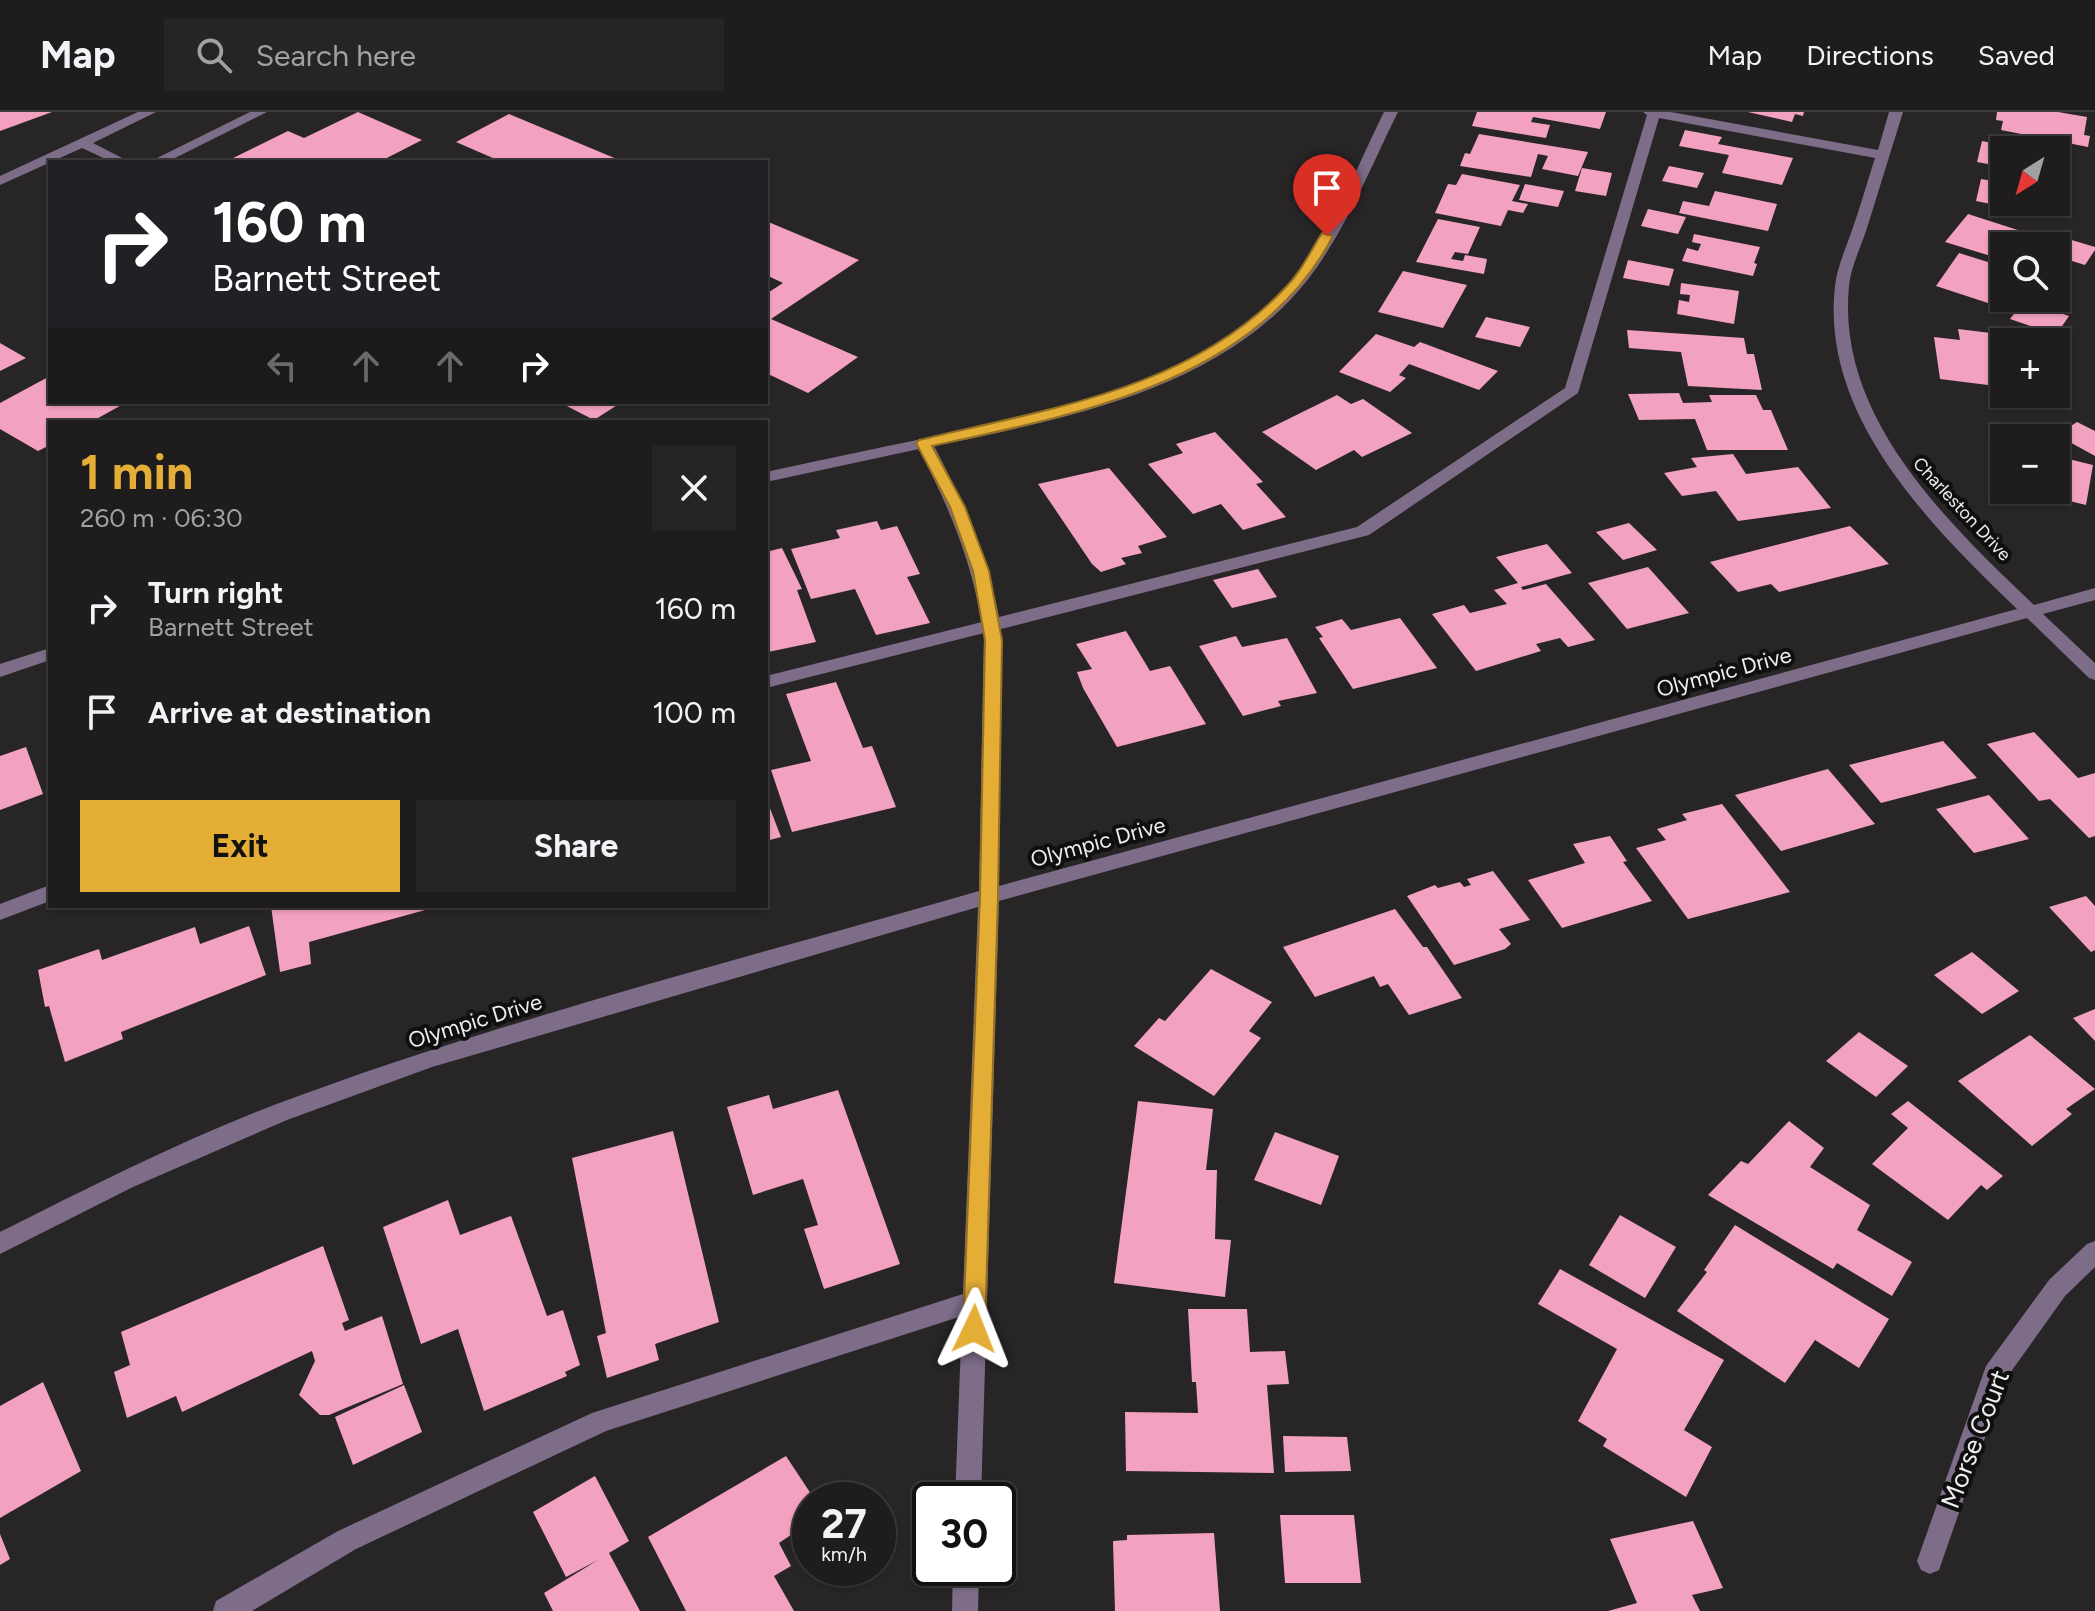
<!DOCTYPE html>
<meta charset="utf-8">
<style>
:root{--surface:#1e1c1d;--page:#262526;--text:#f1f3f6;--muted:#a1a1a4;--line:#3c3a3b;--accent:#e4ad35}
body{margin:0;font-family:Figtree,sans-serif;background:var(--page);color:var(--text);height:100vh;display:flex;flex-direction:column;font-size:30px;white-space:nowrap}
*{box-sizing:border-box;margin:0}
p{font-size:26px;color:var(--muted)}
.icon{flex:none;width:44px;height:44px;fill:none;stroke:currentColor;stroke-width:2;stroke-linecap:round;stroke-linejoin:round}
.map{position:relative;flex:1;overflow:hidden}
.sheet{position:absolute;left:48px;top:308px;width:720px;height:488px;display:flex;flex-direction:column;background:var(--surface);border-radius:0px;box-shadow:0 2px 6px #0004,0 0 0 2px var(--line)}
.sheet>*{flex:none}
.guide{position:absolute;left:48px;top:48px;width:720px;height:244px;border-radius:0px;box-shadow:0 2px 6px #0004,0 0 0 2px var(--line);background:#202124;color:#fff;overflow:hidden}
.needle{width:52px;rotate:217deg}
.tools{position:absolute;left:1990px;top:24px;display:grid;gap:16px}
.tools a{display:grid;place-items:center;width:80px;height:80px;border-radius:0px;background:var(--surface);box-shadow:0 2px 6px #0004,0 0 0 2px var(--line);font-size:40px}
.speed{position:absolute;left:792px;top:1370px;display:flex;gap:16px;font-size:40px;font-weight:700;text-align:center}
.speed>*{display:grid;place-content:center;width:104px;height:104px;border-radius:50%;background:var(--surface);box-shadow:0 2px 6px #0004,0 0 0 2px var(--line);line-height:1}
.speed small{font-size:20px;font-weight:400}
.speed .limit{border:4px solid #111;border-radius:12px;background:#fff;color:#111}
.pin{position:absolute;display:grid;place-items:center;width:68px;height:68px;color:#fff;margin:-82px -34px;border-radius:50% 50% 50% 0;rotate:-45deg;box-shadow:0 0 8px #0007}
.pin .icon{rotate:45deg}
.me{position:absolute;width:88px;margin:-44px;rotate:2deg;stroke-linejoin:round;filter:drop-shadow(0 0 6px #0008)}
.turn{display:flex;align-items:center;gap:28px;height:168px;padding:0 32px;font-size:36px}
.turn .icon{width:104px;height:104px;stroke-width:2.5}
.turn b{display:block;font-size:56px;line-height:68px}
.lanes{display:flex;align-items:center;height:76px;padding:0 32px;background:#0003;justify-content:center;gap:40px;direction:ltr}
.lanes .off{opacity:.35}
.round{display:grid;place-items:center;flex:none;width:84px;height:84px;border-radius:0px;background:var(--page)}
.head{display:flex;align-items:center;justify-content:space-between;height:136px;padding:0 32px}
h1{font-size:48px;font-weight:700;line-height:60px;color:var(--accent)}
.button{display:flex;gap:16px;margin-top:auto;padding:16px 32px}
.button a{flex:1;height:92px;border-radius:0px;background:var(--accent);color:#111;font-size:32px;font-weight:700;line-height:92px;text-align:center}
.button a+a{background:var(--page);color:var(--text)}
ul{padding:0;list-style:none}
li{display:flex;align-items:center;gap:24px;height:104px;padding:0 32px}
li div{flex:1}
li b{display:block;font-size:30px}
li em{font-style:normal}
header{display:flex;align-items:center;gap:48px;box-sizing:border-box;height:112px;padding:0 40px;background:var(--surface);border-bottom:2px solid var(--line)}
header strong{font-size:38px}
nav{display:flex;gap:44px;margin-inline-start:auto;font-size:28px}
.search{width:560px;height:72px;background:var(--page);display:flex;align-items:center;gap:20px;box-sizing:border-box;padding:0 28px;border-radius:0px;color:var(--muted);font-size:30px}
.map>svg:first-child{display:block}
.building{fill:#f3a1c0}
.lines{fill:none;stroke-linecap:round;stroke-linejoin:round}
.minor{fill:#7d6d89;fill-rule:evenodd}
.route{fill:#e4ad35;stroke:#947022;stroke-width:2}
.labels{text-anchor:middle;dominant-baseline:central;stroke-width:8;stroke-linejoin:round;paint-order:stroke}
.far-street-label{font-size:18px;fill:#efedef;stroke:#100f10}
.street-label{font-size:22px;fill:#efedef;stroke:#100f10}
.near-street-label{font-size:26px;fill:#efedef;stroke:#100f10}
</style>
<header>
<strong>Map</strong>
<div class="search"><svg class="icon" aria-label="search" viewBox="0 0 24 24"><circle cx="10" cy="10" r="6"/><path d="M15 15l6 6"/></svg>Search here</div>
<nav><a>Map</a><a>Directions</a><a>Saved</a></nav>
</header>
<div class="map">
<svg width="2095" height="1499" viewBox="0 0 2095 1499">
<rect width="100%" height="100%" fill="#282527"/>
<g class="building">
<path d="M0,0H52L0,19Z"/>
<path d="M358,0L422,28L379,50H225L288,19L304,26Z"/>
<path d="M1477,0H1606L1600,17L1533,5L1531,10L1550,13L1546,26L1472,14Z"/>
<path d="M1748,0H1804L1803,4L1795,2L1792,10Z"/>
<path d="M1997,0H2058L2087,5L2084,23L2090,24L2088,35L2001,18L2003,9L1996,8Z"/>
<path d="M509,2L624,50H502L456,30Z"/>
<path d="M1685,18L1722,25L1718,32L1793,46L1782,73L1722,61L1729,43L1679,34Z"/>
<path d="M1479,22L1588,40L1578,64L1542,57L1548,44L1538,42L1531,65L1460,54L1465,41L1470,42Z"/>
<path d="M1982,29L2023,37V38H2004V55L1977,50Z"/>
<path d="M2031,29L2067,36L2065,46L2056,45V38H2029Z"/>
<path d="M1669,54L1704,61L1697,76L1662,69Z"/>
<path d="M1582,56L1612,61L1606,84L1575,79Z"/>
<path d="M1462,62L1520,73L1512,89L1528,92L1523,101L1508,98L1501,114L1435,101L1448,72L1456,73Z"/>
<path d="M1981,67L2004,71V90H2047L2045,103L1976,89Z"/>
<path d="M1525,72L1564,79L1558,95L1519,88Z"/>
<path d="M1715,79L1777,92L1768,119L1679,101L1683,89L1709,94Z"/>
<path d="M1648,97L1686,105L1678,122L1641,114Z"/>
<path d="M1968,102L2046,127L2040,134H2004V148L1945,130Z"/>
<path d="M1438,107L1480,115L1468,142L1455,140L1451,147L1463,149L1465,143L1487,147L1484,162L1416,150Z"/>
<path d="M766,109L859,148L771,207L858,245L808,281L766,261V182L783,171L766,163Z"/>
<path d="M1694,122L1760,135L1754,151L1757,152L1753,164L1682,149L1687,136L1698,139L1701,132L1692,130Z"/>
<path d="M2055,123L2095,135V138L2085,153L2056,144V134H2046Z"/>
<path d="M1959,141L2004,155V186H2017L2012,192L1995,186L1991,192L1936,174Z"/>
<path d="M1628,148L1674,157L1669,174L1623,166Z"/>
<path d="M1403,159L1467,173L1443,216L1378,200Z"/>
<path d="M1681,171L1739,179L1734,212L1677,202L1679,188L1689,190L1690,183L1680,182Z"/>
<path d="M2024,189L2069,204L2056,223L2010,207Z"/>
<path d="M1486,205L1530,215L1520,235L1475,225Z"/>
<path d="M1958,217L1999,222L2004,233V275L1940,267L1934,225L1960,228Z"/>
<path d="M1627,218L1744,226L1747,242H1754L1762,278L1688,274L1681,240L1629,236Z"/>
<path d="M1376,222L1414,235L1420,230L1498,259L1479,278L1409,252L1399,263L1406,266L1390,280L1339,260Z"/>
<path d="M0,231L26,246L0,259Z"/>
<path d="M50,264V290H127L91,310H50V333L38,339L0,317V291Z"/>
<path d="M1679,281L1683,291L1712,290L1709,283H1756L1763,298H1771L1788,338H1707L1695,307L1639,308L1628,282Z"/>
<path d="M1337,283L1351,292L1363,287L1412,321L1362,345L1354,338L1316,358L1262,320Z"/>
<path d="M559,290H622L594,308Z"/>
<path d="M2077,310L2095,319V344L2057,323Z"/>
<path d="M1215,320L1263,370L1256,372L1286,405L1243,418L1221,392L1193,402L1148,352L1183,341L1176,332Z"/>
<path d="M1733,342L1746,362L1798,355L1831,396L1738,409L1716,379L1682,384L1664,361L1697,355L1691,346Z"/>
<path d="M2056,344L2093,353L2086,393L2029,379L2056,378Z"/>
<path d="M1109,356L1167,425L1138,434L1142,441L1121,446L1126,452L1101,460L1092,452L1038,372Z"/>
<path d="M877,409L881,418L897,414L920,462L907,465L930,511L876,523L855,477L811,487L791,437L840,426L836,418Z"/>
<path d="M1629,411L1657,438L1623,448L1596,420Z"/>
<path d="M1850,414L1889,452L1779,480L1771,472L1738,480L1710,450Z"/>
<path d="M1547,432L1572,461L1521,475L1523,478L1546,472L1595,528L1568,535L1560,526L1536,532L1541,539L1476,559L1432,502L1464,493L1470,501L1507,492L1494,478L1518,471L1496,445Z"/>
<path d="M782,436L802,477L797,478L816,530L768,540L766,440Z"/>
<path d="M1648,455L1689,501L1627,517L1588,471Z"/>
<path d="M1258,457L1277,485L1232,496L1213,468Z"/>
<path d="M1400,506L1437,556L1353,577L1319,526L1323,525L1315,515L1342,507L1351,518Z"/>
<path d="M1126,519L1150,559L1170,554L1206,612L1117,635L1083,576L1077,560L1092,557L1076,532Z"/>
<path d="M1236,524L1242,535L1287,526L1317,581L1278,589L1281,594L1243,604L1199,534Z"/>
<path d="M836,570L863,636L872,634L896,695L792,720L771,658L811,649L786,582Z"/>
<path d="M2034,620L2078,666L2095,661V724L2089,726L2050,687L2039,689L1987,632Z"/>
<path d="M1943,629L1977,666L1881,691L1849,653Z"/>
<path d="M26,635L43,682L0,698V644Z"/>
<path d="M1828,657L1875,712L1781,739L1735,683Z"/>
<path d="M1989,683L2029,727L1974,741L1936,697Z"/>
<path d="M766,686L781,725L766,729Z"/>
<path d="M1722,692L1790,780L1688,807L1636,736L1666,728L1657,717L1687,708L1682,702Z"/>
<path d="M1610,724L1627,749L1623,750L1652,789L1562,816L1528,768L1585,751L1573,732Z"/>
<path d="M1493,759L1530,808L1499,817L1511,832L1505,837L1454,853L1407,784L1435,773L1438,776L1460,770L1464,775L1471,773L1467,767Z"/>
<path d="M2086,784L2095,794V838L2091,840L2049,795Z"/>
<path d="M271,794H436V795L309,830L311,852L280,860Z"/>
<path d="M1395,797L1423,835H1427L1462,886L1409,903L1388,872L1380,875L1374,864L1315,885L1283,835Z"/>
<path d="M249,814L266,863L121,920L123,927L65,950L49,894L45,895L38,858L99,837L102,848L195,815L200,832Z"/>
<path d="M1972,840L2019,879L1982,902L1934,863Z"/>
<path d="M1211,857L1272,890L1249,919L1261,926L1214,984L1134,934L1159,906L1165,909Z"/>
<path d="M2095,897V929L2073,906Z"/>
<path d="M1859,920L1908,954L1876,985L1826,949Z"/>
<path d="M2030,923L2095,977L2066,997L2072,1002L2032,1034L1958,969Z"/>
<path d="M838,978L900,1152L824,1177L804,1117L818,1113L803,1067L753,1083L727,995L769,983L773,997Z"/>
<path d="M1138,989L1213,997L1206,1058H1217L1215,1127L1231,1128L1225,1185L1114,1171Z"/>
<path d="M1908,989L2003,1064L1987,1078L1981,1073L1948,1108L1872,1052L1908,1016L1891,1002Z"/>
<path d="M1789,1009L1824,1036L1810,1055L1870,1093L1857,1118L1912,1150L1892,1184L1837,1151L1833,1157L1708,1083L1741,1049L1748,1052Z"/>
<path d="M673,1019L719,1210L655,1232L659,1248L607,1266L597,1224L606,1221L572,1046Z"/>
<path d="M1275,1020L1339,1044L1321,1093L1254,1068Z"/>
<path d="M448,1088L460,1123L511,1104L547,1204L563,1198L580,1253L565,1260L567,1264L484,1299L458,1217L421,1232L383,1115Z"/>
<path d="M1620,1103L1676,1135L1645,1186L1589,1153Z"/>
<path d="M1735,1113L1889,1207L1859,1256L1815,1228L1785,1271L1677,1199L1707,1160L1704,1158Z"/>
<path d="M323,1134L349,1208L342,1211L345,1219L382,1204L403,1272L329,1303H320L299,1283L315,1249L312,1239L182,1300L176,1284L127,1306L114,1260L130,1253L121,1220Z"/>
<path d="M1560,1157L1724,1248L1684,1318L1712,1335L1686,1385L1603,1334L1607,1327L1578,1309L1617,1237L1538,1192Z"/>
<path d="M1188,1197H1247L1250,1240L1285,1239L1289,1272L1267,1273L1274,1361L1126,1359L1125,1300L1198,1301L1196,1270H1192Z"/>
<path d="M43,1270L81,1359L0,1406V1294Z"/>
<path d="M404,1273L422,1320L353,1353L335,1305Z"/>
<path d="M1283,1324L1347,1325L1351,1359L1285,1360Z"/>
<path d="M786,1344L815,1388H810V1410L779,1431L791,1454L774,1464L794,1499H686L648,1425Z"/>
<path d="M595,1364L629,1429L609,1441L640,1499H553L544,1481L598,1448L566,1465L533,1400Z"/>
<path d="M1280,1403H1354L1361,1471H1285Z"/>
<path d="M1693,1409L1723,1476L1692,1483L1700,1499H1608L1637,1491L1610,1427Z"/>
<path d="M1214,1421L1220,1499H1115L1113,1429L1127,1428V1423Z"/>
<path d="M0,1422L10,1447L0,1453Z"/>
</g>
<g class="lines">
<g class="minor">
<path d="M138,0H156L93,31L130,50H112L82,36L0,73V64Z"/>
<path d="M250,0H267L167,50H149Z"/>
<path d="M1384,0H1398C1370,56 1347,116 1309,166C1222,278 1064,307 934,334C963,390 987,443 999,505L1357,415L1565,276L1647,3L1643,0H1671L1878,38L1889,0H1903C1891,39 1879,77 1867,116C1861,135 1851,154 1849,174C1836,305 1947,410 2034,493L2095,476V488L2043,502L2095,551V568L2089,566L2027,506L999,789L981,1388H955L962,1204L606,1319L356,1437L252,1499H213L216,1489L338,1419L592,1301L963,1182L978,795L432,955L287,1008L133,1075L0,1142V1120C90,1075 180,1029 274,993C504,907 743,847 979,779L984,521L766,576V564L982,510C969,442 950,398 919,337L766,370V360C820,348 873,337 927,326C1052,300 1195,273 1286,175C1331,126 1355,58 1384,0ZM1659,6L1875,46C1867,71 1860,96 1851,121C1845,138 1837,156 1835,174C1820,305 1931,414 2017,497L999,774L1001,517L1369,423L1578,281Z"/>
<path d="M50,536V548L0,565V552Z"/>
<path d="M50,773V789L0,808V792Z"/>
<path d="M2095,1129V1155L2065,1184L2005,1268L1939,1458L1930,1462L1921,1458L1917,1449L1986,1254L2049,1168L2087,1132Z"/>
<path d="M953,1456H979L978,1499H952Z"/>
</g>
</g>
<path class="route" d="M1322,121L1333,124C1257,269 1079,302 932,334L965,395L989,459L1002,528L998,784L985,1217L982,1224L974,1227L966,1224L963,1217L980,784L985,528L973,459L950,395L916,331L919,328C1047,297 1189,278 1285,176C1301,160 1310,140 1322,121Z"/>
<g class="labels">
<g class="far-street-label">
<text transform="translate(1962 397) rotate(47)">Charleston Drive</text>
</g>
<g class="street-label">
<text transform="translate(1724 560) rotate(-15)">Olympic Drive</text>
<text transform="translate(1098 730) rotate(-15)">Olympic Drive</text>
<text transform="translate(475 909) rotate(-17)">Olympic Drive</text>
</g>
<g class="near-street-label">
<text transform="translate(1975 1327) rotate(-69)">Morse Court</text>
</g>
</g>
</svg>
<div class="tools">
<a><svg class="needle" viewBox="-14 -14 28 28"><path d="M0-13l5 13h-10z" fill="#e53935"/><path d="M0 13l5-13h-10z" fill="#a1a1a4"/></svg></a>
<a><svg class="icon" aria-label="search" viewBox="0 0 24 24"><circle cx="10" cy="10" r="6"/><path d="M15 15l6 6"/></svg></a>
<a>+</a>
<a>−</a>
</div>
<div class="speed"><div>27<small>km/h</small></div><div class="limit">30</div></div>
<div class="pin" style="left:1327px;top:124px;background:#d93025"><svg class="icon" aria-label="arrive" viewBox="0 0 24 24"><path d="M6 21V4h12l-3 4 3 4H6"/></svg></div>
<svg class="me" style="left:974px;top:1217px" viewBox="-20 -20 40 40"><path d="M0-17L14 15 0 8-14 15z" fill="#e4ad35" stroke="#fff" stroke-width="4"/></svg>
<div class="guide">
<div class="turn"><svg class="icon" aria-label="right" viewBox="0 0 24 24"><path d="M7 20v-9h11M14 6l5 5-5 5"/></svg><div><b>160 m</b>Barnett Street</div></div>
<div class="lanes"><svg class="icon off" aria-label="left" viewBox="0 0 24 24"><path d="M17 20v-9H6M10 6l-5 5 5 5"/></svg><svg class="icon off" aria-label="ahead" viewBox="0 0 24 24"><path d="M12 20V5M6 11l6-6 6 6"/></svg><svg class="icon off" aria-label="ahead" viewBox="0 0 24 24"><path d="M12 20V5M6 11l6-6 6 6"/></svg><svg class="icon" aria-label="right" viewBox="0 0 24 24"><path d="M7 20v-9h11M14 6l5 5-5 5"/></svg></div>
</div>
<section class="sheet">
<div class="head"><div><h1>1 min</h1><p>260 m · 06:30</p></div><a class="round"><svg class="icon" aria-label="close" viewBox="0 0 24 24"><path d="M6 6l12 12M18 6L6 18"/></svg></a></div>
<ul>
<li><svg class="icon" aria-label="right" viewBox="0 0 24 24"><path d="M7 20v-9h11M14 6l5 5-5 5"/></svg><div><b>Turn right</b><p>Barnett Street</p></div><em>160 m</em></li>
<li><svg class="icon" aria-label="arrive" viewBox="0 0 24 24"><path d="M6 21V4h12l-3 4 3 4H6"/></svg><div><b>Arrive at destination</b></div><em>100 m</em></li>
</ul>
<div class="button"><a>Exit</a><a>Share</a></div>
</section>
</div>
